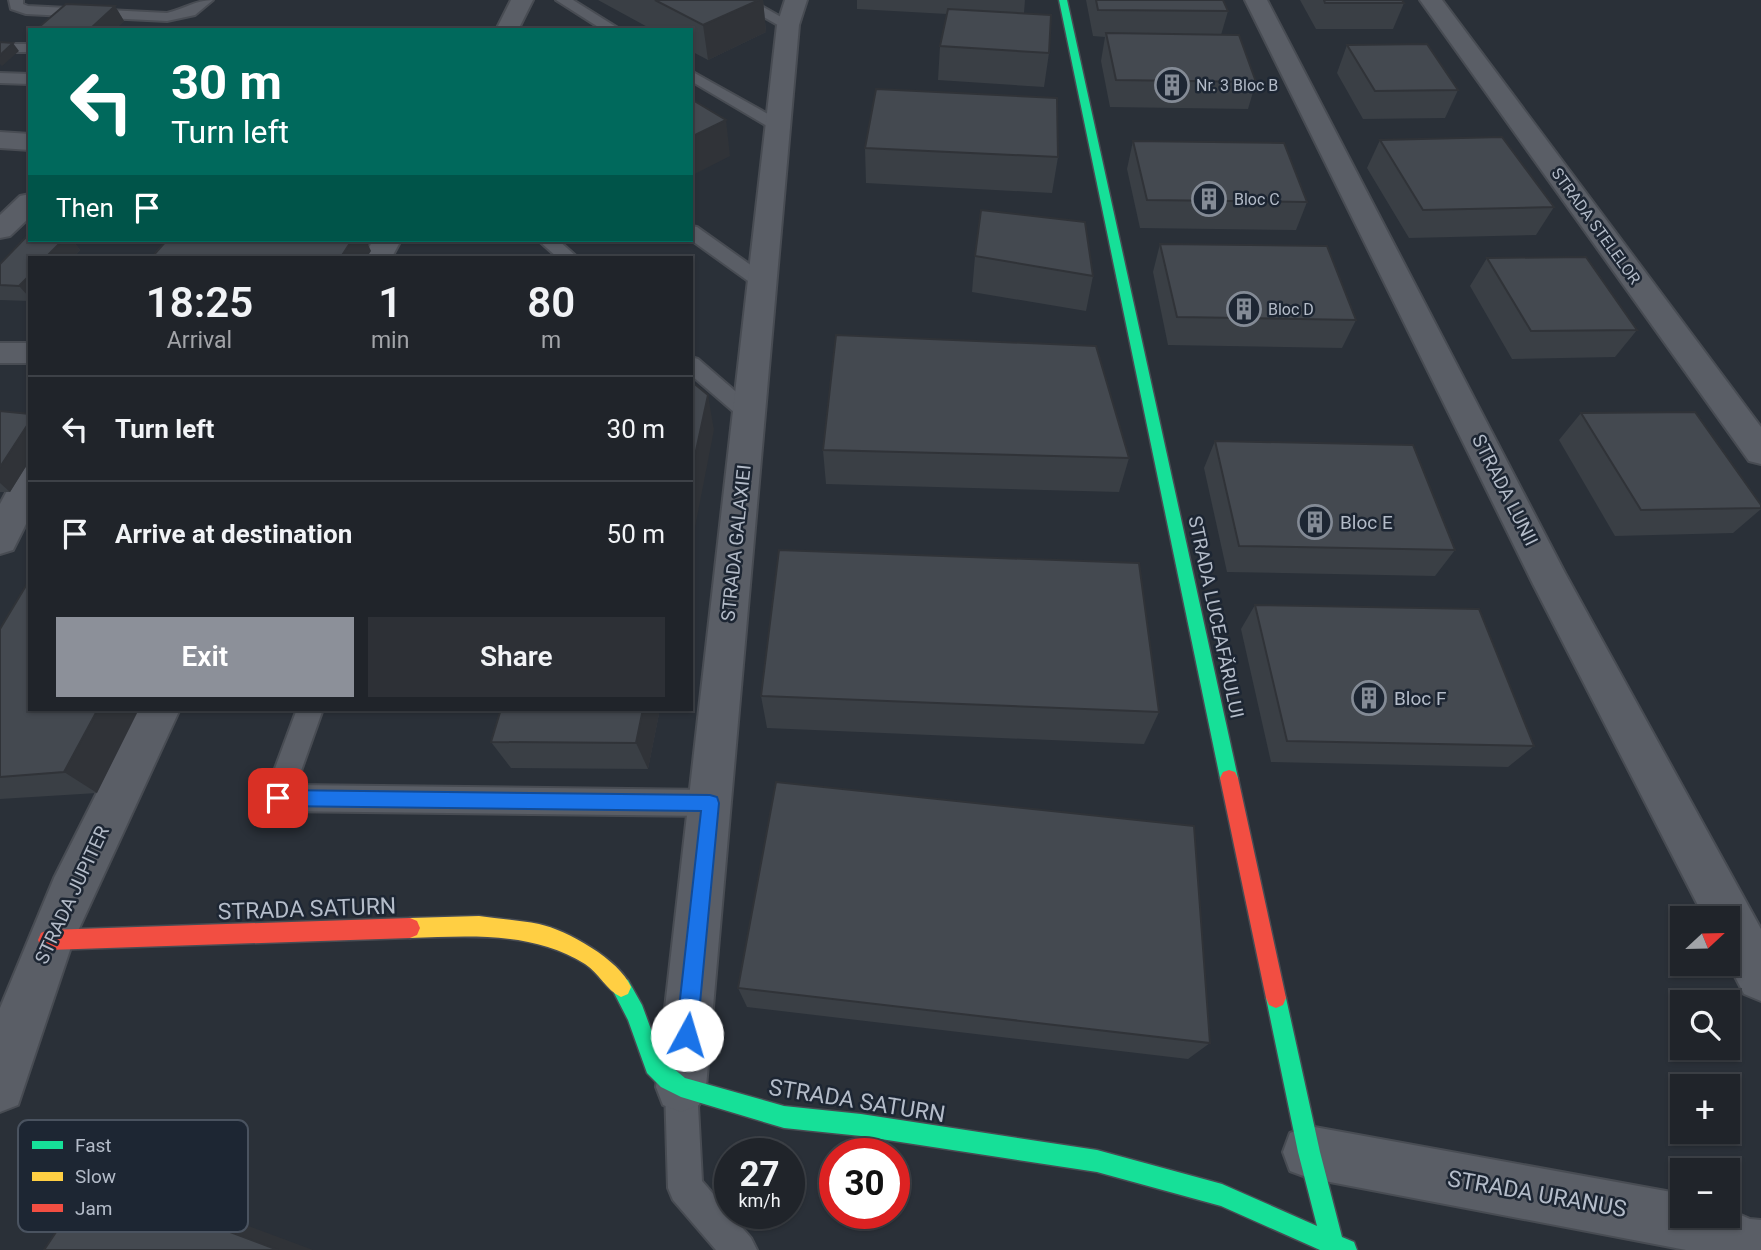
<!DOCTYPE html>
<meta charset="utf-8">
<style>
:root{--surface:#20242a;--page:#2d3036;--text:#f1f3f6;--muted:#a2a4a8;--line:#3d4147;--accent:#8c9099}
body{margin:0;font-family:Roboto,sans-serif;background:var(--page);color:var(--text);height:100vh;display:flex;flex-direction:column;font-size:26px;white-space:nowrap}
*{box-sizing:border-box;margin:0}
p{font-size:23px;color:var(--muted)}
.icon{flex:none;width:38px;height:38px;fill:none;stroke:currentColor;stroke-width:2;stroke-linecap:round;stroke-linejoin:round}
.map{position:relative;flex:1;overflow:hidden}
.panel{position:absolute;left:28px;top:256px;width:665px;height:455px;display:flex;flex-direction:column;background:var(--surface);border-radius:0px;box-shadow:0 2px 5px #0004,0 0 0 2px var(--line)}
.panel>*{flex:none}
.hud{position:absolute;left:28px;top:28px;width:665px;height:214px;border-radius:0px;box-shadow:0 2px 5px #0004,0 0 0 2px var(--line);background:#00695c;color:#fff;overflow:hidden}
.needle{width:46px;rotate:68deg}
.controls{position:absolute;left:1670px;top:906px;display:grid;gap:14px}
.controls a{display:grid;place-items:center;width:70px;height:70px;border-radius:0px;background:var(--surface);box-shadow:0 2px 5px #0004,0 0 0 2px var(--line);font-size:35px}
.speed{position:absolute;left:714px;top:1138px;display:flex;gap:14px;font-size:35px;font-weight:700;text-align:center}
.speed>*{display:grid;place-content:center;width:91px;height:91px;border-radius:50%;background:var(--surface);box-shadow:0 2px 5px #0004,0 0 0 2px var(--line);line-height:1}
.speed small{font-size:18px;font-weight:400}
.speed .limit{border:10px solid #d22;background:#fff;color:#111}
.pin{position:absolute;display:grid;place-items:center;width:60px;height:60px;color:#fff;margin:-30px;border-radius:14px;box-shadow:0 4px 10px #0006}
.me{position:absolute;width:77px;margin:-38px;rotate:6deg;stroke-linejoin:round;filter:drop-shadow(0 0 5px #0008)}
.turn{display:flex;align-items:center;gap:24px;height:147px;padding:0 28px;font-size:32px}
.turn .icon{width:91px;height:91px;stroke-width:2.5}
.turn b{display:block;font-size:49px;line-height:60px}
.then{display:flex;align-items:center;height:66px;padding:0 28px;background:#0003;gap:14px;font-size:26px}
.eta{display:flex;justify-content:space-evenly;align-items:center;height:119px;text-align:center}
.eta b{font-size:42px;font-weight:600;line-height:49px}
.primary-button{display:flex;gap:14px;margin-top:auto;padding:14px 28px}
.primary-button a{flex:1;height:80px;border-radius:0px;background:var(--accent);color:#fff;font-size:28px;font-weight:600;line-height:80px;text-align:center}
.primary-button a+a{background:var(--page);color:var(--text)}
ul{padding:0;list-style:none}
li{display:flex;align-items:center;gap:21px;height:105px;padding:0 28px;border-top:2px solid var(--line)}
li div{flex:1}
li b{display:block;font-size:26px}
li em{font-style:normal}
.map>svg:first-child{display:block}
.lines{fill:none;stroke-linecap:round;stroke-linejoin:round}
.lane-casing{stroke:#484c53;stroke-width:4}
.street-casing{stroke:#484c53;stroke-width:4}
.fast-casing{stroke:#484c53;stroke-width:3}
.slow-casing{stroke:#484c53;stroke-width:3}
.jam-casing{stroke:#484c53;stroke-width:3}
.lane{fill:#5a5e66;fill-rule:evenodd}
.street{fill:#5a5e66;fill-rule:evenodd}
.fast{fill:#16e098;fill-rule:evenodd}
.slow{fill:#ffcf43;fill-rule:evenodd}
.jam{fill:#f24e42;fill-rule:evenodd}
.wall{fill:#3a3f45}
.shaded-wall{fill:#303338}
.building{fill:#444950;stroke:#303338;stroke-width:2}
.route{fill:#1a73e8;stroke:#114b97;stroke-width:2}
.labels{text-anchor:middle;dominant-baseline:central;stroke-width:5;stroke-linejoin:round;paint-order:stroke}
.far-poi-label{font-size:16px;fill:#b4bcc9;stroke:#1d2633;text-anchor:start}
.far-street-label{font-size:16px;fill:#b4bcc9;stroke:#1d2633}
.street-label{font-size:19px;fill:#b4bcc9;stroke:#1d2633}
.poi-label{font-size:19px;fill:#b4bcc9;stroke:#1d2633;text-anchor:start}
.near-street-label{font-size:23px;fill:#b4bcc9;stroke:#1d2633}
.key{fill:#1d2633;stroke:#4a5360;stroke-width:2}
.key-label{font-size:19px;fill:#b4bcc9}
</style>
<div class="map">
<svg width="1761" height="1250" viewBox="0 0 1761 1250">
<rect width="100%" height="100%" fill="#2a3038"/>
<g class="lines">
<g class="lane-casing">
<g id="lane">
<path d="M9,0H23V4L28,6L167,13C184,9 196,0 213,0L195,15L167,21L26,14L11,9Z"/>
<path d="M556,0H573L621,30H603Z"/>
<path d="M734,0H751L795,25L793,28H783Z"/>
<rect x="0" y="44" width="30" height="8"/>
<path d="M691,71L784,123L786,126L778,131L772,129L691,81Z"/>
<path d="M0,73L30,74V84L0,83Z"/>
<path d="M691,226L697,227L769,278L771,282L769,286H755L691,240Z"/>
<path d="M538,240H558L577,257H557Z"/>
<path d="M691,357L698,359L756,409L759,414L756,419L749,421L742,419L691,375Z"/>
<path d="M297,709H323L296,785L710,790L720,794L724,803L720,812L710,816L278,811L268,807L264,798Z"/>
<path d="M681,1071L692,1076L697,1087L702,1181L751,1238L757,1250H716L673,1200L668,1188L665,1087L670,1076Z"/>
</g>
</g>
<g class="street-casing">
<g id="street">
<path d="M511,0H533L518,30H496Z"/>
<path d="M785,0H807L799,25L706,1087L699,1105L681,1112L663,1105L656,1087L777,25Z"/>
<path d="M1245,0H1267L1565,573L1761,929V1001L1744,994L1727,961V919H1705L1533,584Z"/>
<path d="M1420,0H1442L1761,427V464L1749,461Z"/>
<path d="M0,132L30,134V150L0,148Z"/>
<path d="M30,194V217L10,236L0,238V215L20,196Z"/>
<path d="M373,240H401L392,257H364Z"/>
<rect x="0" y="343" width="30" height="20"/>
<path d="M30,466V516L13,550L0,554V504L18,470Z"/>
<path d="M139,709H180L72,944L18,1105L0,1112V1008L54,878Z"/>
<path d="M1309,1126L1677,1193L1682,1194V1216H1727V1209L1750,1219L1761,1220V1250H1686L1309,1178L1290,1171L1283,1152L1290,1133Z"/>
</g>
</g>
<g class="fast-casing">
<g id="fast">
<path d="M1059,0H1067L1238,778L1235,784L1229,786L1223,784L1220,778Z"/>
<path d="M621,977L628,980L642,1005L662,1059L685,1078L784,1106L861,1114L1097,1150L1222,1184L1317,1226L1298,1152L1266,998L1269,991L1276,988L1283,991L1286,998L1320,1152L1342,1237L1354,1242L1357,1250H1320L1221,1206L1097,1172L861,1136L784,1128L681,1097L661,1087L647,1073L628,1020L611,987L614,980Z"/>
</g>
</g>
<g class="slow-casing">
<path id="slow" d="M479,916C499,919 519,920 539,924C567,930 620,960 631,987L628,994L621,997C606,990 599,973 585,964C533,931 469,936 410,938L403,935L400,928L403,921L410,918Z"/>
</g>
<g class="jam-casing">
<g id="jam">
<path d="M1229,770L1235,772L1238,778L1286,998L1283,1005L1276,1008L1269,1005L1266,998L1220,778L1223,772Z"/>
<path d="M410,918L417,921L420,928L417,935L410,938L48,950L41,947L38,940L41,933L48,930Z"/>
</g>
</g>
<use href="#lane" class="lane"/>
<use href="#street" class="street"/>
<use href="#fast" class="fast"/>
<use href="#slow" class="slow"/>
<use href="#jam" class="jam"/>
</g>
<g class="wall">
<path d="M598,0H763L766,32L708,60L691,51V30H653Z"/>
<path d="M857,0H1025L1024,13L1049,53L1044,87L938,80L940,46L947,14L857,9Z"/>
<path d="M1086,0H1223L1228,11L1221,35L1256,82L1248,109L1110,107L1101,61L1105,37L1093,36Z"/>
<path d="M1300,0H1402L1404,3L1393,29H1316Z"/>
<path d="M115,6L124,21L114,30H41L39,27Z"/>
<path d="M1347,45L1458,90L1445,118L1363,119L1337,73Z"/>
<path d="M1380,140L1554,207L1536,235L1409,238L1367,168Z"/>
<path d="M1133,141L1307,202L1296,230L1140,228L1127,169Z"/>
<path d="M865,148L1058,157L1052,193L866,183Z"/>
<path d="M30,233V240H72L80,250L74,257H30V301L0,300V264Z"/>
<path d="M1160,244L1356,320L1342,348L1168,345L1153,272Z"/>
<path d="M975,256L1093,276L1086,311L972,292Z"/>
<path d="M1487,258L1637,330L1615,357L1512,359L1470,286Z"/>
<path d="M0,411L30,414V460L10,492H0Z"/>
<path d="M1581,413L1761,505V509L1733,533L1615,536L1559,440Z"/>
<path d="M1215,441L1455,550L1435,576L1227,572L1204,468Z"/>
<path d="M823,450L1129,458L1119,492L826,484Z"/>
<path d="M1255,605L1534,746L1508,767L1271,762L1241,629Z"/>
<path d="M0,629L97,793L0,799Z"/>
<path d="M761,696L1159,712L1144,744L767,728Z"/>
<path d="M660,709L648,769L511,768L491,742Z"/>
<path d="M738,988L1210,1043L1188,1059L747,1007Z"/>
</g>
<g class="shaded-wall">
<path d="M759,0H763L766,32L708,60L703,25Z"/>
<path d="M115,6L124,21L114,30H90V29Z"/>
<path d="M13,43L19,51L2,66L0,64V55Z"/>
<path d="M726,120L730,156L691,176V137Z"/>
<path d="M63,240H72L80,250L74,257H46Z"/>
<path d="M352,240H366L371,251L367,257H341Z"/>
<path d="M30,275V298L19,286Z"/>
<path d="M708,395L714,430L691,548V474Z"/>
<path d="M30,421V460L10,492L0,483V467Z"/>
<path d="M98,709H139L97,793L64,772Z"/>
<path d="M643,709H660L648,769L636,743Z"/>
<path d="M91,1180L141,1186L313,1250H278Z"/>
</g>
<g class="building">
<path d="M655,0H759L703,25Z"/>
<path d="M1096,0H1223L1228,11L1098,10Z"/>
<path d="M1324,0H1402L1404,3H1325Z"/>
<path d="M66,4L115,6L90,29L39,27Z"/>
<path d="M948,9L1051,15L1049,53L940,46Z"/>
<path d="M1106,33L1239,35L1256,82L1116,80Z"/>
<path d="M0,42L13,43L0,55Z"/>
<path d="M1427,44L1458,90L1375,91L1347,45Z"/>
<path d="M876,89L1057,98L1058,157L865,148Z"/>
<path d="M691,99L726,120L691,137Z"/>
<path d="M1502,137L1554,207L1423,210L1380,140Z"/>
<path d="M1133,141L1284,143L1307,202L1147,200Z"/>
<path d="M981,210L1085,222L1093,276L975,256Z"/>
<path d="M30,233V240H63L46,257H30V275L19,286L0,285V264Z"/>
<path d="M167,240H352L341,257H152Z"/>
<path d="M1160,244L1327,246L1356,320L1177,317Z"/>
<path d="M1586,257L1637,330L1531,331L1487,258Z"/>
<path d="M836,335L1096,346L1129,458L823,450Z"/>
<path d="M691,381L708,395L691,474Z"/>
<path d="M0,411L30,414V421L0,467Z"/>
<path d="M1695,412L1761,505V508L1641,510L1581,413Z"/>
<path d="M1215,441L1413,445L1455,550L1239,546Z"/>
<path d="M779,550L1139,563L1159,712L761,696Z"/>
<path d="M30,579V709H98L64,772L0,777V629Z"/>
<path d="M1255,605L1479,609L1534,746L1287,741Z"/>
<path d="M501,709H643L636,743L491,742Z"/>
<path d="M776,782L1194,826L1210,1043L738,988Z"/>
<path d="M91,1180L278,1250H44Z"/>
</g>
<path class="route" d="M278,790L710,795L717,797L719,803L697,1035L694,1043L687,1046L679,1043L676,1035L701,811L278,806L272,804L269,798L272,792Z"/>
<defs>
<g id="building-ring" transform="scale(1.75)"><circle r="9.5" fill="#1d2633" stroke="#848b96" stroke-width="1.5"/><path d="M-4-6H4V6H1V3H-1V6H-4ZM-2.5-4.3h1.7v1.8h-1.7ZM.8-4.3h1.7v1.8H.8ZM-2.5-1h1.7V.8h-1.7ZM.8-1h1.7V.8H.8Z" fill="#848b96"/></g>
</defs>
<g fill-rule="evenodd">
<use href="#building-ring" x="1172" y="85"/>
<use href="#building-ring" x="1209" y="199"/>
<use href="#building-ring" x="1244" y="309"/>
<use href="#building-ring" x="1315" y="522"/>
<use href="#building-ring" x="1369" y="698"/>
</g>
<g class="labels">
<g class="far-poi-label">
<text x="1196" y="85">Nr. 3 Bloc B</text>
<text x="1234" y="199">Bloc C</text>
<text x="1268" y="309">Bloc D</text>
</g>
<g class="far-street-label">
<text transform="translate(1596 226) rotate(54)">STRADA STELELOR</text>
</g>
<g class="street-label">
<text transform="translate(1505 490) rotate(63)">STRADA LUNII</text>
<text transform="translate(736 543) rotate(-84)">STRADA GALAXIEI</text>
<text transform="translate(1216 617) rotate(78)">STRADA LUCEAFĂRULUI</text>
<text transform="translate(72 895) rotate(-65)">STRADA JUPITER</text>
</g>
<g class="poi-label">
<text x="1340" y="522">Bloc E</text>
<text x="1394" y="698">Bloc F</text>
</g>
<g class="near-street-label">
<text transform="translate(307 909) rotate(-2)">STRADA SATURN</text>
<text transform="translate(857 1101) rotate(9)">STRADA SATURN</text>
<text transform="translate(1537 1194) rotate(10)">STRADA URANUS</text>
</g>
</g>
<rect x="18" y="1120" width="230" height="112" rx="10" class="key"/>
<rect x="32" y="1141" width="31" height="8" fill="#16e098"/>
<rect x="32" y="1172" width="31" height="9" fill="#ffcf43"/>
<rect x="32" y="1204" width="31" height="8" fill="#f24e42"/>
<g class="key-label">
<text x="75" y="1152">Fast</text>
<text x="75" y="1183">Slow</text>
<text x="75" y="1215">Jam</text>
</g>
</svg>
<div class="controls">
<a><svg class="needle" viewBox="-14 -14 28 28"><path d="M0-13l5 13h-10z" fill="#e53935"/><path d="M0 13l5-13h-10z" fill="#a2a4a8"/></svg></a>
<a><svg class="icon" aria-label="search" viewBox="0 0 24 24"><circle cx="10" cy="10" r="6"/><path d="M15 15l6 6"/></svg></a>
<a>+</a>
<a>−</a>
</div>
<div class="speed"><div>27<small>km/h</small></div><div class="limit">30</div></div>
<div class="pin" style="left:278px;top:798px;background:#d93025"><svg class="icon" aria-label="arrive" viewBox="0 0 24 24"><path d="M6 21V4h12l-3 4 3 4H6"/></svg></div>
<svg class="me" style="left:687px;top:1035px" viewBox="-20 -20 40 40"><circle r="19" fill="#fff"/><path d="M0-13L10 11 0 6-10 11z" fill="#1a73e8"/></svg>
<div class="hud">
<div class="turn"><svg class="icon" aria-label="left" viewBox="0 0 24 24"><path d="M17 20v-9H6M10 6l-5 5 5 5"/></svg><div><b>30 m</b>Turn left</div></div>
<div class="then">Then<svg class="icon" aria-label="arrive" viewBox="0 0 24 24"><path d="M6 21V4h12l-3 4 3 4H6"/></svg></div>
</div>
<section class="panel">
<div class="eta">
<div><b>18:25</b><p>Arrival</p></div>
<div><b>1</b><p>min</p></div>
<div><b>80</b><p>m</p></div>
</div>
<ul>
<li><svg class="icon" aria-label="left" viewBox="0 0 24 24"><path d="M17 20v-9H6M10 6l-5 5 5 5"/></svg><div><b>Turn left</b></div><em>30 m</em></li>
<li><svg class="icon" aria-label="arrive" viewBox="0 0 24 24"><path d="M6 21V4h12l-3 4 3 4H6"/></svg><div><b>Arrive at destination</b></div><em>50 m</em></li>
</ul>
<div class="primary-button"><a>Exit</a><a>Share</a></div>
</section>
</div>
